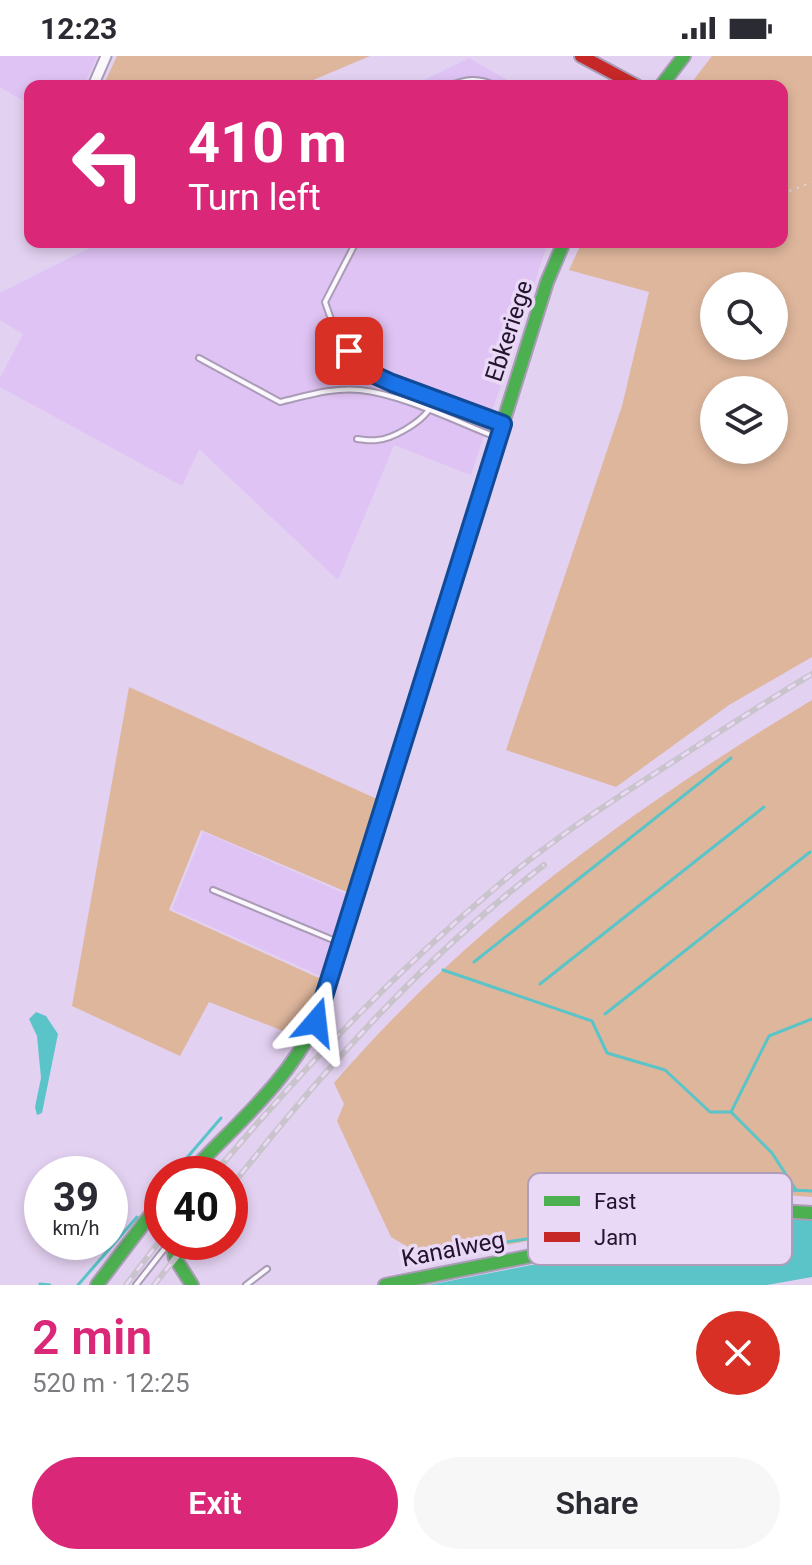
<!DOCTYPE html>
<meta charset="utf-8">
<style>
:root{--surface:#fff;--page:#f7f7f7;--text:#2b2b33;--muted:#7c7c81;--accent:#db2777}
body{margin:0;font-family:Roboto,sans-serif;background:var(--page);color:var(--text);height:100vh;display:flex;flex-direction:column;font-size:30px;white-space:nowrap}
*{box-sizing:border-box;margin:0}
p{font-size:26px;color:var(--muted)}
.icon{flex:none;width:44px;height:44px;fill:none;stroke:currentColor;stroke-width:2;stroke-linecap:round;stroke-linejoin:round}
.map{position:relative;height:1229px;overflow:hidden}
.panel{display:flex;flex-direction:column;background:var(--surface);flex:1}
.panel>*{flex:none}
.hud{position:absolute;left:24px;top:24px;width:764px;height:168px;border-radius:16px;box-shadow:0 4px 12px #0003;background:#db2777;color:#fff;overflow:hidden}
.tools{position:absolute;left:700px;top:216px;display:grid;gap:16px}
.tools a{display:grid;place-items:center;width:88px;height:88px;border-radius:50%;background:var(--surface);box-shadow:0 4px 12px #0003;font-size:40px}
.speed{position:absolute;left:24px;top:1100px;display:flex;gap:16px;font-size:40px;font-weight:700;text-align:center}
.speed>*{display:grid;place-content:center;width:104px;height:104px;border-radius:50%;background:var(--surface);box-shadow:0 4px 12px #0003;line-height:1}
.speed small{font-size:20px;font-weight:400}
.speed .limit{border:12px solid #d22;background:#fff;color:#111}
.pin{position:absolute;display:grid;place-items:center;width:68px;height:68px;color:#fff;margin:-34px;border-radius:16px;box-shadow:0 4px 12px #0006}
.me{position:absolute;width:88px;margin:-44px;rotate:17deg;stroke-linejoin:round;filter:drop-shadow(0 0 6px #0008)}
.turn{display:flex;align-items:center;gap:28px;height:168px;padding:0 32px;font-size:36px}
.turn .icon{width:104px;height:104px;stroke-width:2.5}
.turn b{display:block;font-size:56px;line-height:68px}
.round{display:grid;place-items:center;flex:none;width:84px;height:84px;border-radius:42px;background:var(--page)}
.summary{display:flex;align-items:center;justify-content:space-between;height:136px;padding:0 32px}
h1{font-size:48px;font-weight:600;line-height:60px;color:var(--accent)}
.button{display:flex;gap:16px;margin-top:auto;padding:16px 32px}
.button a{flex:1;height:92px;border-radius:48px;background:var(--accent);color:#fff;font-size:32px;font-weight:600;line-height:92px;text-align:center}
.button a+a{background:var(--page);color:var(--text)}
.status{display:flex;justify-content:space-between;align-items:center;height:56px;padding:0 40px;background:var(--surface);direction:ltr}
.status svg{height:22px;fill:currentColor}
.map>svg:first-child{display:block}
.built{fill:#dfc3f4}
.green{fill:#deb69c;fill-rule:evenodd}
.water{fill:#5ac4c9}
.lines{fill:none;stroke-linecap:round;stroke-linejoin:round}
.stream{stroke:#5ac4c9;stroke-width:3}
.lane-casing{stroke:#aa9bb6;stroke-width:8}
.street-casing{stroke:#aa9bb6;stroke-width:13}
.fast-casing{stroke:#aa9bb6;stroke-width:16}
.jam-casing{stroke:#aa9bb6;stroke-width:16}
.path{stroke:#ddd7e2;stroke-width:2;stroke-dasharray:2 6;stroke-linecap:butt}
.lane{stroke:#fbf8fd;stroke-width:4}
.street{stroke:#fbf8fd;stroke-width:9}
.fast{stroke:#4caf50;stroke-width:12}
.jam{stroke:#c62828;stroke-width:12}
.rail-casing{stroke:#c9c3cc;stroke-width:6}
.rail{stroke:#e9d9f6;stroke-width:3;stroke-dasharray:9;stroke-linecap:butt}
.route-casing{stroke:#114b97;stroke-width:20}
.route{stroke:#1a73e8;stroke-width:14}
.labels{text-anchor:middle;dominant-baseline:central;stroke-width:7;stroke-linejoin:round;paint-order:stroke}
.street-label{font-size:24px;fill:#23132d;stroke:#e9d9f6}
.key{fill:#e9d9f6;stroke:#ae9eba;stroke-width:2}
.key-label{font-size:22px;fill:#23132d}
</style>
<div class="status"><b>12:23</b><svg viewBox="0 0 49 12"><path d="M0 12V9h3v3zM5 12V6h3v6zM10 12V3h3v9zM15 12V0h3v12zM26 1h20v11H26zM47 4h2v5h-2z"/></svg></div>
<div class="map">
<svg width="812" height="1229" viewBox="0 0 812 1229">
<rect width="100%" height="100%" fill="#e3d1f1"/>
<g class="built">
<path d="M0,0H97L84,30H30V49L0,31Z"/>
<path d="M469,2L518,30H412Z"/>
<path d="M101,186H548L471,419L394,389L338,524L199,393L182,430L0,331V322L23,278L0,264V237Z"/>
<path d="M203,776L348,839L323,921L172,853Z"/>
</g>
<g class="green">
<path d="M117,0H370L299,30H103Z"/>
<path d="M712,0H812V601L729,649L616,731L506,694L622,350L649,236L569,214L582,186H782V30H689ZM714,230H774V290H714ZM774,334V394H714V334Z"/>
<path d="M129,631L377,743L349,837L201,774L169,854L321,923L301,982L209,946L180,1000L72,950Z"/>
<path d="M812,644V1141L771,1138L475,1195H415L391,1181L337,1065L344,1048L334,1027C468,871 637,749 812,644Z"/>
</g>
<g class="water">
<path d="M36,956L46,960L58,978L42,1057L37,1059L35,1051L41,1022L37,980L29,963Z"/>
<path d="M766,1164H812V1221L767,1229H428Z"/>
</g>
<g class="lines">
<g class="stream">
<path d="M474,906L731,702"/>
<path d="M443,914L592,965L607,997L665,1014L710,1056H731L772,1097L796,1134"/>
<path d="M540,928L764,751"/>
<path d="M605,958L810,796"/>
<path d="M731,1056L769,980L812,963"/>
<path d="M173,1118L221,1062"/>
<path d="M156,1139L162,1131"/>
<path d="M146,1150L150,1146"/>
<path d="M455,1192C525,1186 593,1171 661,1157C710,1146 761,1131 812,1135"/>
<path d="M40,1228L50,1229"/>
<path d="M78,1229L137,1161"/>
</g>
<g class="lane-casing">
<g id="lane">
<path d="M448,30C466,23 478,21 496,30"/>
<path d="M356,186L325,246L333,269L349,295L368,316L501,367"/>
<path d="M199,302L280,346C306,340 333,331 360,334C401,338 457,366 496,381"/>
<path d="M357,383C364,384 371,385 377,384C393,383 419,367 428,355"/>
<path d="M213,834L338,886"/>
<path d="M136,1229L165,1192L171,1190"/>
<path d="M246,1229L267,1213"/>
</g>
</g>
<g class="street-casing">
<path id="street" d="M93,30L106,0"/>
</g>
<g class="fast-casing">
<g id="fast">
<path d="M661,30L684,0"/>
<path d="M189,1118C235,1069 286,1028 316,966L547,226L564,186"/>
<path d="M172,1186L175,1202L192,1229"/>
<path d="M97,1229L151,1158L162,1148"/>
<path d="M385,1229L763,1154L812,1157"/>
</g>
</g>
<g class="jam-casing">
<path id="jam" d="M581,0L637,30"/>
</g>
<path class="path" d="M782,138L812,126"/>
<use href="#lane" class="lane"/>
<use href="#street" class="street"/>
<use href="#fast" class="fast"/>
<use href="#jam" class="jam"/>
<g class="rail-casing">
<g id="rail">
<path d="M214,1118C300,1015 393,918 495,832C541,792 592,758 643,725C699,689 755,652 812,618"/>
<path d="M230,1132C323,1014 425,900 544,809"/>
<path d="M126,1229L162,1182"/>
<path d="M154,1229L188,1186"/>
</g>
</g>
<use href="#rail" class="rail"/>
</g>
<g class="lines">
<g class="route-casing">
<path id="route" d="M316,966L503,368L392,327L368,316L349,295"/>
</g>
<use href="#route" class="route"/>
</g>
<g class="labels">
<g class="street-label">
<text transform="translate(509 275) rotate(-72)">Ebkeriege</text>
<text transform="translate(453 1193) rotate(-11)">Kanalweg</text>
</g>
</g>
<rect x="528" y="1117" width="264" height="92" rx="12" class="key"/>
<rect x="544" y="1140" width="36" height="10" fill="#4caf50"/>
<rect x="544" y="1176" width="36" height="10" fill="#c62828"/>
<g class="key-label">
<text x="594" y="1153">Fast</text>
<text x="594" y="1189">Jam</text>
</g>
</svg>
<div class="tools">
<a><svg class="icon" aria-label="search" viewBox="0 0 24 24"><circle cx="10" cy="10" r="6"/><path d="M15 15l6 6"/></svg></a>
<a><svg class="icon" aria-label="layers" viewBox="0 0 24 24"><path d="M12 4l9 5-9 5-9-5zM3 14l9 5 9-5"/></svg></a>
</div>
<div class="speed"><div>39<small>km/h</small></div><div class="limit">40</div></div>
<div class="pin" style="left:349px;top:295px;background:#d93025"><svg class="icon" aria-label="arrive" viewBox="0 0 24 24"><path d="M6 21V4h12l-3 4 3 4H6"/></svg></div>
<svg class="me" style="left:316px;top:966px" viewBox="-20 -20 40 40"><path d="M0-17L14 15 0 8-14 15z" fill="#1a73e8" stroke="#fff" stroke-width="4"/></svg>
<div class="hud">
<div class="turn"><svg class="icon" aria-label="left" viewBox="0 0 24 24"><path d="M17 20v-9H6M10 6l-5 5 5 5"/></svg><div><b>410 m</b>Turn left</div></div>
</div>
</div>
<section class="panel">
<div class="summary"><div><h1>2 min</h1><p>520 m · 12:25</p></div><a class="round" style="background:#d93025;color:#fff"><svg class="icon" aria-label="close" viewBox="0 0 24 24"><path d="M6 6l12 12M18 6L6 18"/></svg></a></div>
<div class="button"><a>Exit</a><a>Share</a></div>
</section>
